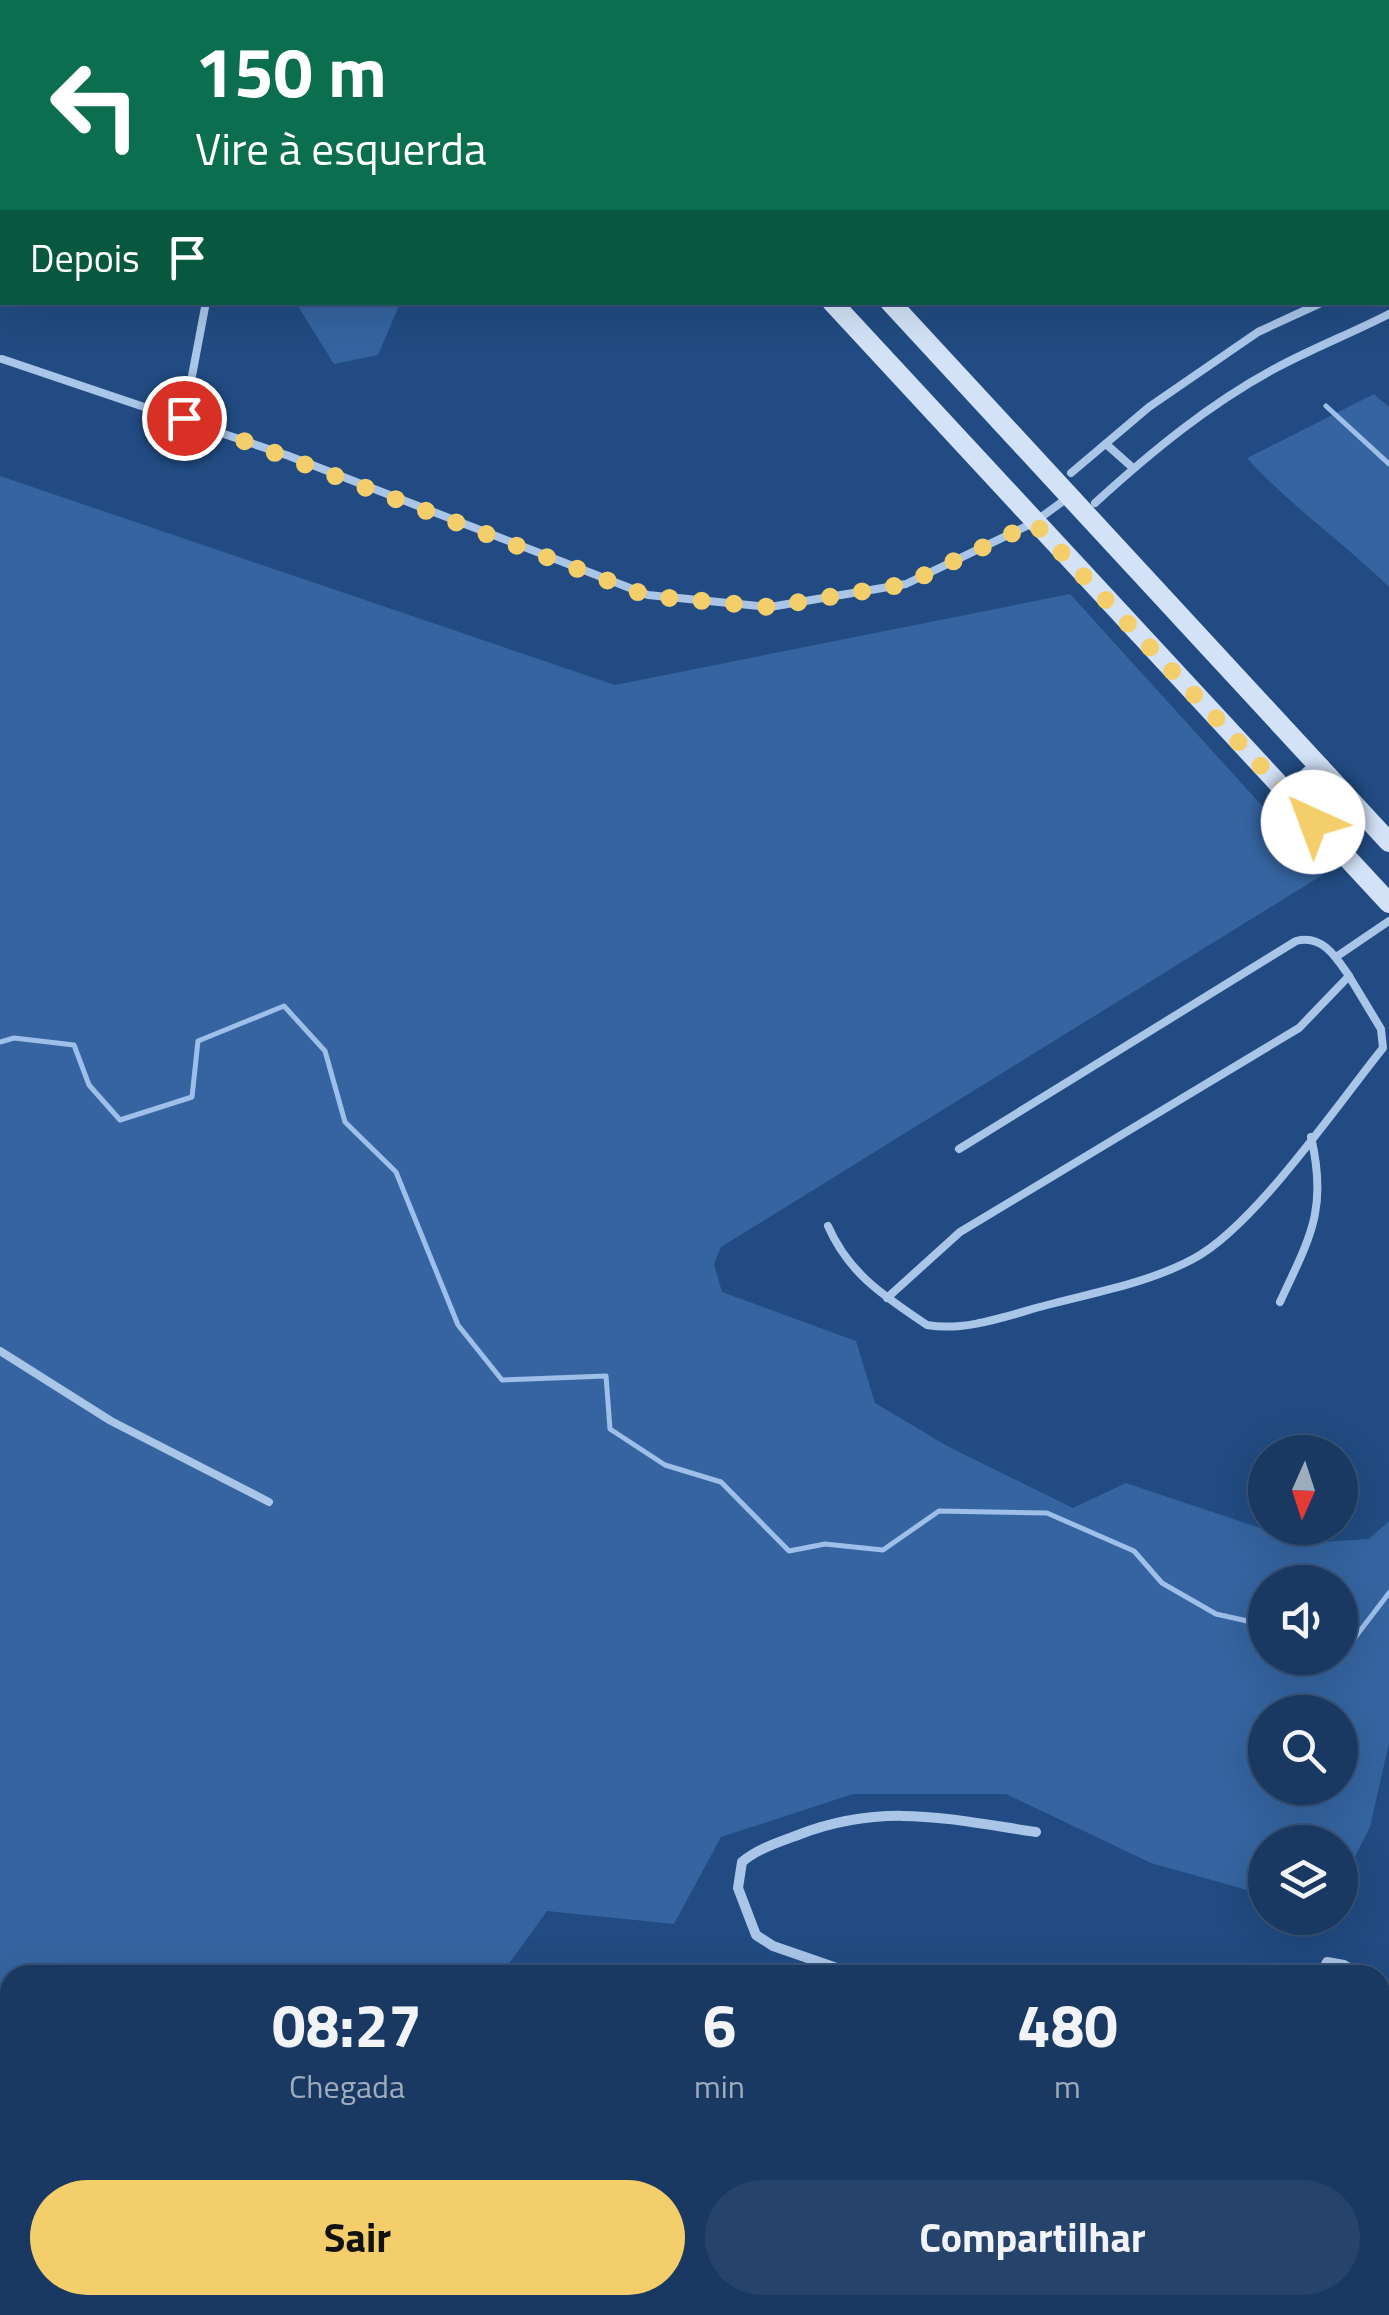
<!DOCTYPE html>
<html lang="pt">
<meta charset="utf-8">
<style>
:root{--surface:#193862;--page:#26436b;--text:#f1f3f6;--muted:#9facbe;--line:#375277;--accent:#f4ce6a}
body{margin:0;font-family:"Titillium Web",sans-serif;background:var(--page);color:var(--text);height:100vh;display:flex;flex-direction:column;font-size:38px;white-space:nowrap}
*{box-sizing:border-box;margin:0}
p{font-size:32px;color:var(--muted)}
.icon{flex:none;width:55px;height:55px;fill:none;stroke:currentColor;stroke-width:2;stroke-linecap:round;stroke-linejoin:round}
.map{position:relative;flex:1;overflow:hidden}
.side{position:absolute;left:0px;top:1965px;width:1390px;height:350px;display:flex;flex-direction:column;background:var(--surface);border-radius:30px 30px 0 0;box-shadow:0 10px 40px #0002,0 0 0 2px var(--line)}
.side>*{flex:none}
.top-card{position:absolute;left:0px;top:0px;width:1390px;height:305px;box-shadow:0 10px 40px #0002,0 0 0 2px var(--line);background:#0b6e4f;color:#fff;overflow:hidden}
.needle{width:65px;rotate:183deg}
.tools{position:absolute;left:1248px;top:1435px;display:grid;gap:20px}
.tools a{display:grid;place-items:center;width:110px;height:110px;border-radius:50%;background:var(--surface);box-shadow:0 10px 40px #0002,0 0 0 2px var(--line);font-size:50px}
.pin{position:absolute;display:grid;place-items:center;width:85px;height:85px;color:#fff;margin:-42px;border:5px solid #fff;border-radius:50%;box-shadow:0 2px 10px #0007}
.me{position:absolute;width:110px;margin:-55px;rotate:317deg;stroke-linejoin:round;filter:drop-shadow(0 0 8px #0008)}
.turn{display:flex;align-items:center;gap:35px;height:210px;padding:0 30px;font-size:45px}
.turn .icon{width:130px;height:130px;stroke-width:2.5}
.turn b{display:block;font-size:70px;line-height:85px}
.then{display:flex;align-items:center;height:95px;padding:0 30px;background:#0003;gap:20px;font-size:38px}
.eta{display:flex;justify-content:space-evenly;align-items:center;height:170px;text-align:center}
.eta b{font-size:60px;font-weight:700;line-height:70px}
.cta{display:flex;gap:20px;margin-top:auto;padding:20px 30px}
.cta a{flex:1;height:115px;border-radius:60px;background:var(--accent);color:#111;font-size:40px;font-weight:700;line-height:115px;text-align:center}
.cta a+a{background:var(--page);color:var(--text)}
.map>svg:first-child{display:block}
.green{fill:#3564a0;fill-rule:evenodd}
.lines{fill:none;stroke-linecap:round;stroke-linejoin:round}
.stream{stroke:#9dbfe9;stroke-width:5}
.lane{stroke:#a9c5e8;stroke-width:8}
.street{stroke:#a9c5e8;stroke-width:10}
.secondary{stroke:#d3e2f7;stroke-width:20}
.route{stroke:#f4ce6a;stroke-width:18;stroke-dasharray:0 32.4}
</style>
<div class="map">
<svg width="1389" height="2315" viewBox="0 0 1389 2315">
<rect width="100%" height="100%" fill="#214b82"/>
<g class="green">
<path d="M296,303H400L378,355L334,364Z"/>
<path d="M1374,394L1389,407V587C1343,542 1290,506 1247,458Z"/>
<path d="M0,476L615,685L1070,594L1324,874L721,1247L714,1264L722,1292L856,1341L875,1403L949,1447L1073,1508L1126,1483L1305,1543L1369,1539L1389,1521V1743L1370,1827L1340,1886V1842H1265V1895L1151,1863L1006,1794H853L721,1837L674,1924L547,1911L501,1975H10V2188L0,2184ZM1265,1582H1340V1658H1265ZM1265,1712H1340V1788H1265Z"/>
</g>
<g class="lines">
<g class="stream">
<path d="M945,0L947,2"/>
<path d="M1326,406L1389,464"/>
<path d="M0,1042L14,1038L74,1045L89,1085L120,1120L192,1097L198,1041L284,1006L325,1051L345,1122L396,1172L458,1325L502,1380L606,1376L610,1429L665,1465L721,1482L789,1551L825,1544L883,1550L939,1511L1047,1513L1134,1551L1162,1583L1216,1614L1265,1625"/>
<path d="M1340,1657L1389,1593"/>
<path d="M1319,1658L1335,1663L1340,1658"/>
</g>
<g class="lane">
<path d="M1381,0L1382,2"/>
<path d="M1388,15L1389,19"/>
<path d="M1388,273L1389,272"/>
<path d="M2,359L289,456L648,595L770,607L906,584L1033,523L1066,499"/>
<path d="M184,418L206,302"/>
<path d="M1106,444L1133,468"/>
<path d="M1071,473L1149,407L1258,332L1323,302"/>
<path d="M1095,503C1151,452 1209,404 1276,368C1313,348 1352,333 1389,314"/>
<path d="M1336,957L1389,921"/>
<path d="M828,1226C849,1274 884,1296 927,1325C966,1332 1009,1315 1047,1305C1096,1292 1148,1283 1193,1259C1254,1227 1337,1105 1383,1048L1381,1029L1349,976"/>
<path d="M887,1298L960,1232L1299,1028L1349,976C1336,957 1322,934 1296,941L959,1149"/>
<path d="M1280,1302C1310,1237 1328,1210 1311,1137"/>
<path d="M0,1351L111,1421L269,1502"/>
<path d="M1158,1972L1172,1975"/>
</g>
<g class="street">
<path d="M271,2L273,0"/>
<path d="M0,268L2,265"/>
<path d="M857,1975L773,1946L756,1935L738,1888L742,1862C757,1849 779,1842 798,1835C883,1802 948,1819 1036,1832"/>
<path d="M1321,1975L1327,1962L1344,1965L1362,1975"/>
<path d="M1380,1985L1389,1990"/>
<path d="M0,2304L39,2315"/>
<path d="M1196,2305L1208,2315"/>
<path d="M281,2315L287,2305"/>
<path d="M480,2315L483,2305"/>
<path d="M741,2315L744,2305"/>
<path d="M1302,2315L1308,2305"/>
</g>
<g class="secondary">
<path d="M555,0L557,2"/>
<path d="M613,0L616,2"/>
<path d="M832,302L1389,903"/>
<path d="M890,302L1389,842"/>
<path d="M1288,795L1320,767"/>
<path d="M1380,2276L1389,2286"/>
<path d="M1374,2305L1382,2315"/>
<path d="M929,2315L932,2305"/>
</g>
</g>
<g class="lines">
<path class="route" d="M184,418L648,596L770,607L906,584L1034,523L1313,822"/>
</g>
</svg>
<div class="tools">
<a><svg class="needle" viewBox="-14 -14 28 28"><path d="M0-13l5 13h-10z" fill="#e53935"/><path d="M0 13l5-13h-10z" fill="#9facbe"/></svg></a>
<a><svg class="icon" aria-label="sound" viewBox="0 0 24 24"><path d="M4 9h4l5-4v14l-5-4H4zM17 9q2 3 0 6"/></svg></a>
<a><svg class="icon" aria-label="search" viewBox="0 0 24 24"><circle cx="10" cy="10" r="6"/><path d="M15 15l6 6"/></svg></a>
<a><svg class="icon" aria-label="layers" viewBox="0 0 24 24"><path d="M12 4l9 5-9 5-9-5zM3 14l9 5 9-5"/></svg></a>
</div>
<div class="pin" style="left:184px;top:418px;background:#d93025"><svg class="icon" aria-label="arrive" viewBox="0 0 24 24"><path d="M6 21V4h12l-3 4 3 4H6"/></svg></div>
<svg class="me" style="left:1313px;top:822px" viewBox="-20 -20 40 40"><circle r="19" fill="#fff"/><path d="M0-13L10 11 0 6-10 11z" fill="#f4ce6a"/></svg>
<div class="top-card">
<div class="turn"><svg class="icon" aria-label="left" viewBox="0 0 24 24"><path d="M17 20v-9H6M10 6l-5 5 5 5"/></svg><div><b>150 m</b>Vire à esquerda</div></div>
<div class="then">Depois<svg class="icon" aria-label="arrive" viewBox="0 0 24 24"><path d="M6 21V4h12l-3 4 3 4H6"/></svg></div>
</div>
<section class="side">
<div class="eta">
<div><b>08:27</b><p>Chegada</p></div>
<div><b>6</b><p>min</p></div>
<div><b>480</b><p>m</p></div>
</div>
<div class="cta"><a>Sair</a><a>Compartilhar</a></div>
</section>
</div>
